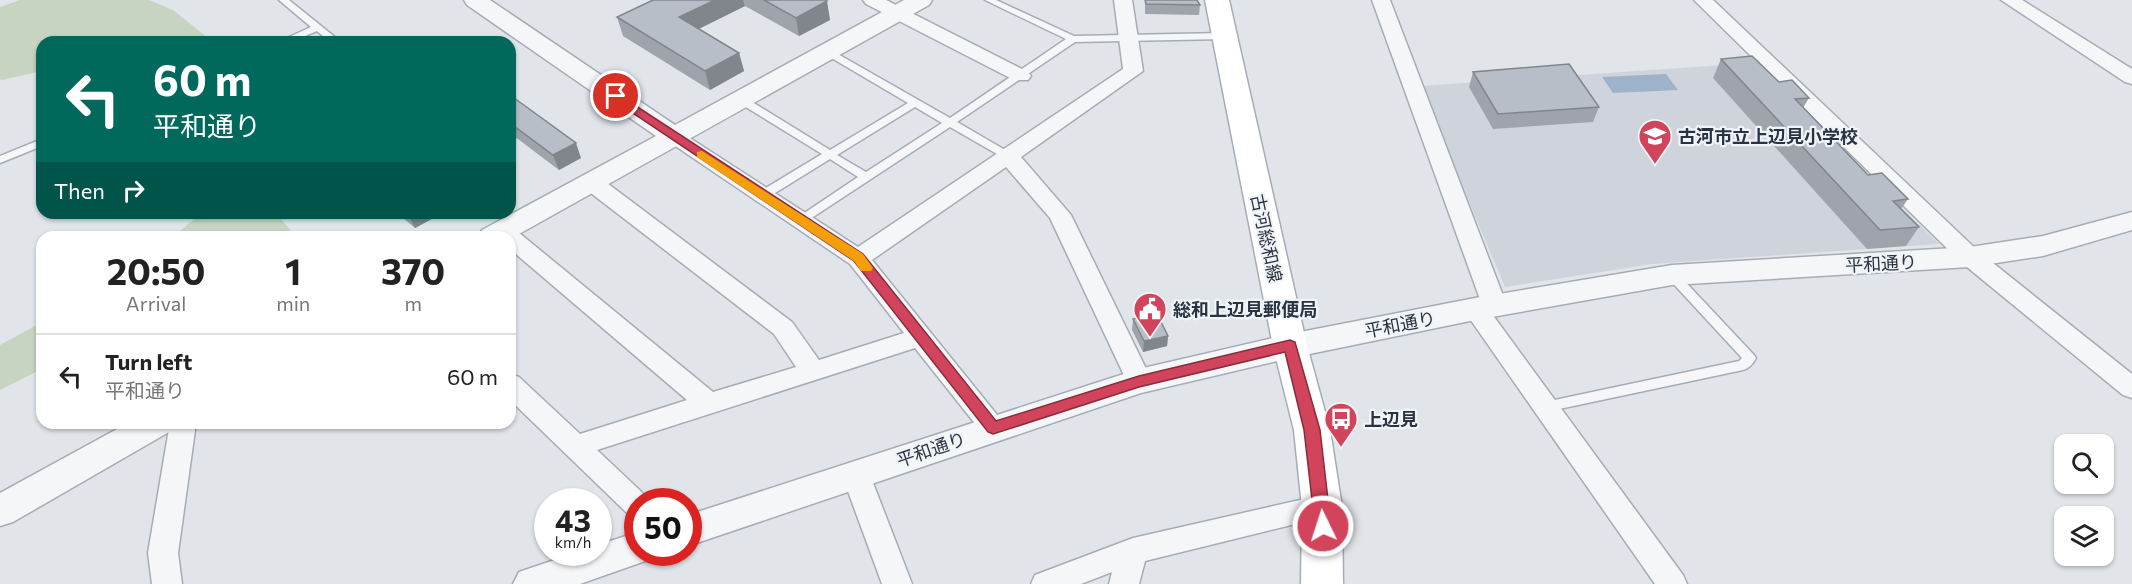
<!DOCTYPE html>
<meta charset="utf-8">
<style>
:root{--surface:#fff;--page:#f6f6f6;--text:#222;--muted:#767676;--line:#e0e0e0}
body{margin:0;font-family:Commissioner,"Noto Sans JP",sans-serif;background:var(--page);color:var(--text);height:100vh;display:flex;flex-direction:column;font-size:22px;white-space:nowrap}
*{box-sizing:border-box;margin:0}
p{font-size:20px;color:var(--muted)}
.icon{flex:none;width:33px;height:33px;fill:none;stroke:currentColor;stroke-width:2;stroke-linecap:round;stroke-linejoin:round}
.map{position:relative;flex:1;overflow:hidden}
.side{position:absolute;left:36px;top:231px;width:480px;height:198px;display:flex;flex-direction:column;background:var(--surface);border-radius:18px;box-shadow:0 2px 4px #0004}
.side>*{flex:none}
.guide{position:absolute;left:36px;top:36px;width:480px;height:183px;border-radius:18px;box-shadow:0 2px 4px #0004;background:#00695c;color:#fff;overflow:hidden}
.fabs{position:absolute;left:2054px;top:434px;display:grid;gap:12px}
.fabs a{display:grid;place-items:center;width:60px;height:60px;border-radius:12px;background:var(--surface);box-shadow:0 2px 4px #0004;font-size:30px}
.speed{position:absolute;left:534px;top:488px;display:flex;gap:12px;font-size:30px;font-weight:700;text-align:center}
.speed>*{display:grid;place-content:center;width:78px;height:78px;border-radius:50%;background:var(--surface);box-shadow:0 2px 4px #0004;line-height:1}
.speed small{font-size:15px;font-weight:400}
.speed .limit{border:9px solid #d22;background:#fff;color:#111}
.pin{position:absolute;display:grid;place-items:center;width:51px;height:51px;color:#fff;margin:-26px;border:3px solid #fff;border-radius:50%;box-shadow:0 2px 6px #0007}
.me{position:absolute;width:66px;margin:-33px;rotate:356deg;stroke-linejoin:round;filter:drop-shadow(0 0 4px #0008)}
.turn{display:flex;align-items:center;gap:21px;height:126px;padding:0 18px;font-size:27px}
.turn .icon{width:78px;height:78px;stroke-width:2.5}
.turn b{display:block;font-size:42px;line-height:51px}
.then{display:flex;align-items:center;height:57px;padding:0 18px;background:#0003;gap:12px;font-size:22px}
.eta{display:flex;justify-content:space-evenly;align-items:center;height:102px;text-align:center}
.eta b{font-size:36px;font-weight:700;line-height:42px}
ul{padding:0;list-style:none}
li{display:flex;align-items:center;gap:18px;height:84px;padding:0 18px;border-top:2px solid var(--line)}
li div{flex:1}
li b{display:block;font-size:22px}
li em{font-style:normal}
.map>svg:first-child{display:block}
.built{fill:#cfd4dc}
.green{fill:#c7d4c2}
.water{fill:#9cb3cb}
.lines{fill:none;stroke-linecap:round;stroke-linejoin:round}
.service-casing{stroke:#a6acb5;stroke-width:3}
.minor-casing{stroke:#a6acb5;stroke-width:3}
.tertiary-casing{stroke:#a6acb5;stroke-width:3}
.secondary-casing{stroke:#a6acb5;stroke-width:3}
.service{fill:#f4f6f8;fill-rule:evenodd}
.minor{fill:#f4f6f8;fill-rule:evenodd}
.tertiary{fill:#f4f6f8;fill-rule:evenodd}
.secondary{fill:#fff;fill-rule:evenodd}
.wall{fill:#9ea3ac}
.shaded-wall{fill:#81858c}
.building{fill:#b8bec8;stroke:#81858c;stroke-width:1.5}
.route{fill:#d2445b;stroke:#882c3b;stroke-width:1.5}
.slow{fill:#f59e0b}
.labels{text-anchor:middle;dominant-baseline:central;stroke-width:4.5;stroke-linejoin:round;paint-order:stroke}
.poi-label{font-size:18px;font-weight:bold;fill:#293343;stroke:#f1f4f7;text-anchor:start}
.street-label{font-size:18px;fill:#293343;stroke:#f1f4f7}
</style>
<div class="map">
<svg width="2132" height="584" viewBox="0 0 2132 584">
<rect width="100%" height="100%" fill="#e1e5ea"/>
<path class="built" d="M1752,63L1939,244L1652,264L1505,287L1420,86Z"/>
<g class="green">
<path d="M20,0H149L173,10L213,42H42V71L2,80L0,79V7Z"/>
<path d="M201,213H276L296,237H173Z"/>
<path d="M42,322V369L0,390V345Z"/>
</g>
<path class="water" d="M1666,74L1678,90L1613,93L1602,77Z"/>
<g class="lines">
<g class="service-casing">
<g id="service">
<path d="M279,0H289L341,42H330L317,31L291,42H278L311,27Z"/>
<path d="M985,0H996L1074,36L1224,33L1229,36L1224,39L1075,42L957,122L1012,154L1013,156L1012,158H1004L950,127L804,223H796L794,220L858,177L830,159L767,198H759L757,195L759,192L822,154L736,101V97H744L830,150L908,103L823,53V49H829L950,118L1066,39ZM915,107L942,123L866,172L837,155Z"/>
<path d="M42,139V146L0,163V156Z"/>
<path d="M1672,271L1676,272L1754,355L1756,358C1753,364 1749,368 1743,370L1545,412L1540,411L1538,407L1540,403L1545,402L1739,361L1742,358L1668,278L1666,275L1668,272Z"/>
</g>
</g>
<g class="minor-casing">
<g id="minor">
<path d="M863,0H886L1028,72L1031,76L1028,80H1014L866,4Z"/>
<path d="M1114,0H1132L1143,71L1021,157L1071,215L1152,381L1148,388L1139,391L1130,388L1050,218L1006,167L872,260L1002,421L1006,428L1002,435L993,439L984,435L915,348L597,450L648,498L650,501H638V518L628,514L510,400V374L519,377L580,434L687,400L510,249V237H499L502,232L510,229L518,232L713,392L796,367L774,334L583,187L580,182L583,177L591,175L599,177L792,322L819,360L904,333L850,264L665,139L662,135L665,131L672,129L679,131L858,247L1123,69Z"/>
<path d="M1372,0H1390L1507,306L1504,312L1492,314L1683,575L1687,584H1655L1463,309L1466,303L1475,300L1481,302Z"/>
<path d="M1694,0H1713L1978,251L2132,374V398L2123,395L1962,263Z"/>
<path d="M2001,0H2022L2132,69V84L2125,82Z"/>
<path d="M170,423H196L178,553L182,584H152L148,553Z"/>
<path d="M856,464L866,467L870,475L912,584H882L842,475L846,467Z"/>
<path d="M1322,495L1332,499L1336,507L1332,515L1145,561L1139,584H1109L1112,572L1081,584H1031L1035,575L1133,538Z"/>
</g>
</g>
<g class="tertiary-casing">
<g id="tertiary">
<path d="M464,0H490L675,125L904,0H932L929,5L510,239V237H478L482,230L656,136L467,5Z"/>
<path d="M2132,212V230L2043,256L1970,267L1672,285L1475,320L1290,358L1141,393L688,546V515L1139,369L1290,334L1475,298L1672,265L1970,247L2043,236Z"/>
<path d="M128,423H174L169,432L13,522L0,526V493Z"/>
<path d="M638,532V552H654L651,559L580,584H513L519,572L578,552H598V545Z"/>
</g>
</g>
<g class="secondary-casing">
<path id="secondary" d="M1205,0H1229L1307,346L1330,430L1342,507L1343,584H1301L1302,507L1294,430L1273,346Z"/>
</g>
<use href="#service" class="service"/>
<use href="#minor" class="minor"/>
<use href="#tertiary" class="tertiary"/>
<use href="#secondary" class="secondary"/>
</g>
<g class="wall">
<path d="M653,0H825L830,20L799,36L745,6L699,29L739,53L744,71L710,90L623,36L617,17Z"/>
<path d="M1145,0L1200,5L1199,15L1145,14Z"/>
<path d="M1721,59L1779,82L1809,98L1803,108L1868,175L1908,199L1901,209L1919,227L1906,246L1867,249L1713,78Z"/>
<path d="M1473,72L1599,107L1593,122L1493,129L1469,87Z"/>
<path d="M510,95L581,158L559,170L510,133Z"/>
<path d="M397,213H438L439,215L415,228Z"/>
<path d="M1133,319L1168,336L1167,346L1143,352L1132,330Z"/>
</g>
<g class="shaded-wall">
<path d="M715,0H743L745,6L684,36L679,17Z"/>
<path d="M827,1L830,20L799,36L796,18Z"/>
<path d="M739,53L744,71L710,90L705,71Z"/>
<path d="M576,143L581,158L559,170L553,155Z"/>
<path d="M407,213H438L439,215L415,228Z"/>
<path d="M1168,336L1167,346L1143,352L1144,341Z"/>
</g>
<g class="building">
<path d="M653,0H715L679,17L739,53L705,71L617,17Z"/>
<path d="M764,0H825L827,1L796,18Z"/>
<path d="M1145,0H1197L1200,5L1146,4Z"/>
<path d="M1752,56L1779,82L1792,80L1809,98L1795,99L1868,175L1882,173L1908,199L1893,201L1919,227L1880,230L1721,59Z"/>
<path d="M1569,64L1599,107L1498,114L1473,72Z"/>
<path d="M510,95L576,143L553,155L510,123Z"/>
<path d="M1157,314L1168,336L1144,341L1133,319Z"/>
</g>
<path class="route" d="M616,93L863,254L996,421L1139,376L1290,340L1295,342L1320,430L1331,526L1329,531L1323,533L1317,531L1315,526L1304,430L1285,352L1139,387L993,434L988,432L854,261L612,99V94Z"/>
<path class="slow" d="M702,151L863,254L873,268L871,271H861L854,261L697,157V152Z"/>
<defs>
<g id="school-pin" transform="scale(1.725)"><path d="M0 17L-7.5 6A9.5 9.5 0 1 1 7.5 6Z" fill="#d2445b" stroke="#f1f4f7"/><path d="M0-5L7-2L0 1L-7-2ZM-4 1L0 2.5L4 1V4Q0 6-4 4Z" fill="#fff"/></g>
<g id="civic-pin" transform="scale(1.725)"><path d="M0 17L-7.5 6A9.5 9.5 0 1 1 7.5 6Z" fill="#d2445b" stroke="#f1f4f7"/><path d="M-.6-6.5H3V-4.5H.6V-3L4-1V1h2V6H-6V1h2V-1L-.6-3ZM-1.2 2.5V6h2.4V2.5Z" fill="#fff"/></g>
<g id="bus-pin" transform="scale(1.725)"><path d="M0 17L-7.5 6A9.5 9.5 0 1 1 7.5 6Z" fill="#d2445b" stroke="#f1f4f7"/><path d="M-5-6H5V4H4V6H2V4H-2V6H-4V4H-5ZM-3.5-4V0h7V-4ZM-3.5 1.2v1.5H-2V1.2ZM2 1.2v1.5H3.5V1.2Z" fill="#fff"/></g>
</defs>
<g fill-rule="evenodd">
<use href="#school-pin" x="1655" y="136"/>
<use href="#civic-pin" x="1150" y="309"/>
<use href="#bus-pin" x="1341" y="419"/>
</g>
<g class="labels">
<g class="poi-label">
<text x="1678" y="136">古河市立上辺見小学校</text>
<text x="1173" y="309">総和上辺見郵便局</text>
<text x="1364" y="419">上辺見</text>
</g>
<g class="street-label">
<text transform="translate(1267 238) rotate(78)">古河総和線</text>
<text transform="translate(1881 263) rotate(-3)">平和通り</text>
<text transform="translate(1400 324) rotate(-11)">平和通り</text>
<text transform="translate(931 449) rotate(-19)">平和通り</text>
</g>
</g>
</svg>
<div class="fabs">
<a><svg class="icon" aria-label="search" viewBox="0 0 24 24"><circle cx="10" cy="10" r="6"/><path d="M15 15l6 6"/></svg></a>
<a><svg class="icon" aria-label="layers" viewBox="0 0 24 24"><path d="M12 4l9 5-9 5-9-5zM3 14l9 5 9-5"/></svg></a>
</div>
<div class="speed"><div>43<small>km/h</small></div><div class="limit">50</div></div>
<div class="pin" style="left:616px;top:96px;background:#d93025"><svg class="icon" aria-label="arrive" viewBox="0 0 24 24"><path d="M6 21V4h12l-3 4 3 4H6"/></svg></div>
<svg class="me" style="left:1323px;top:526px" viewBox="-20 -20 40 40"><circle r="17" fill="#d2445b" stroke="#fff" stroke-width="3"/><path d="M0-11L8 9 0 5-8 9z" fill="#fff"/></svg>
<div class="guide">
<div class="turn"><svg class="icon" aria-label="left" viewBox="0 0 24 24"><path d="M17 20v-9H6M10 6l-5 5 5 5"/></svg><div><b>60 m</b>平和通り</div></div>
<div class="then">Then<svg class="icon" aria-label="right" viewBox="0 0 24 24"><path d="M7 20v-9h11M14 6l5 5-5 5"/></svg></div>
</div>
<section class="side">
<div class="eta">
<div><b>20:50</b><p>Arrival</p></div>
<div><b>1</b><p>min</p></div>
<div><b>370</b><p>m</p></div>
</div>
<ul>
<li><svg class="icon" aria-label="left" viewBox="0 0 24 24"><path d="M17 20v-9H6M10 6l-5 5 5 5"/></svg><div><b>Turn left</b><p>平和通り</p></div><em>60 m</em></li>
</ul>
</section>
</div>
